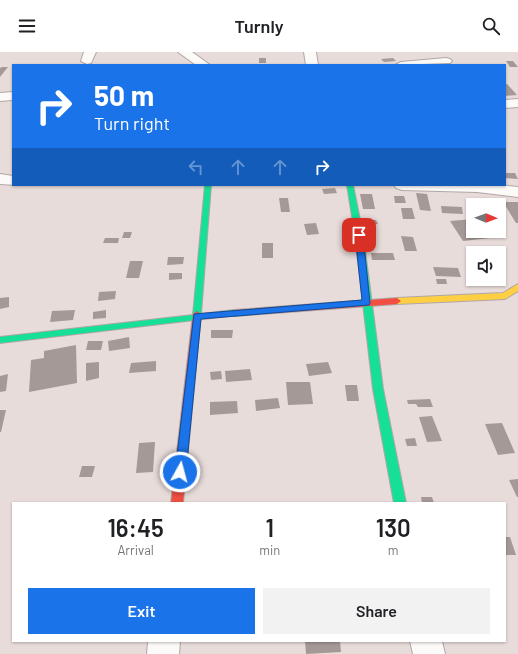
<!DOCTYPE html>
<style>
:root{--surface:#fff;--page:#f2f2f2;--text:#202124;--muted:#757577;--accent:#1a73e8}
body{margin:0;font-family:Barlow,sans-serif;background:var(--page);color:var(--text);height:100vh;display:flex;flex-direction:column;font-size:15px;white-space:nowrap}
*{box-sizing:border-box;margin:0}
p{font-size:13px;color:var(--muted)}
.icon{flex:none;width:22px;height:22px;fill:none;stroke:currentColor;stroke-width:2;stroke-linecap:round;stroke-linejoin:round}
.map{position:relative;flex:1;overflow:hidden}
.panel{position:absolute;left:12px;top:450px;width:494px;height:140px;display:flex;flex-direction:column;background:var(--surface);border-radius:0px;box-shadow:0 1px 3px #0004}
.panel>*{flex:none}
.guide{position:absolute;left:12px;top:12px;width:494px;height:122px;border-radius:0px;box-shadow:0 1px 3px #0004;background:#1a73e8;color:#fff;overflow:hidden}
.needle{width:26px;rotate:91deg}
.tools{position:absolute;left:466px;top:146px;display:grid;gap:8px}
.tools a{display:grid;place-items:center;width:40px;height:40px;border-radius:0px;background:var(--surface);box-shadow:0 1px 3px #0004;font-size:20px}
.pin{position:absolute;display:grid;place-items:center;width:34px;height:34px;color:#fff;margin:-17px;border-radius:8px;box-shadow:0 2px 6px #0006}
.me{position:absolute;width:44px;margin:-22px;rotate:7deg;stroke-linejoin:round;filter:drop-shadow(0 0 3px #0008)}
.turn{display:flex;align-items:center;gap:14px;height:84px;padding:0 16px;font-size:18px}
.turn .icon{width:52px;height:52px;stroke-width:2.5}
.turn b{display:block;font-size:28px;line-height:34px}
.lanes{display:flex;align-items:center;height:38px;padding:0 16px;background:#0003;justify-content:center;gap:20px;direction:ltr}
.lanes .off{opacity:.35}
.eta{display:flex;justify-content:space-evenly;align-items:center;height:68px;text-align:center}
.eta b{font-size:24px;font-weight:600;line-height:28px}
.cta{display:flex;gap:8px;margin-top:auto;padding:8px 16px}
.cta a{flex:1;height:46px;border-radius:0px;background:var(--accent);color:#fff;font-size:16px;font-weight:600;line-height:46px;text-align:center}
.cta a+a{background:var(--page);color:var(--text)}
header{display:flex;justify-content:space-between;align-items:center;height:52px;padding:0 16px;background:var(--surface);font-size:18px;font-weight:600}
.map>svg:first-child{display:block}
.building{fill:#a59997}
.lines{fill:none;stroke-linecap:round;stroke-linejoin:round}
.street-casing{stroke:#b0a7a5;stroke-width:2}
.fast-casing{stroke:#b0a7a5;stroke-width:2}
.slow-casing{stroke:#b0a7a5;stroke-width:2}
.jam-casing{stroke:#b0a7a5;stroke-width:2}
.street{fill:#fcfaf9;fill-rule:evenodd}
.fast{fill:#16e098;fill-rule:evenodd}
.slow{fill:#ffcf43;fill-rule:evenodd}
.jam{fill:#f24e42;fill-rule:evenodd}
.route{fill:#1a73e8;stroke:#114b97}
</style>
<header><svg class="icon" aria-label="menu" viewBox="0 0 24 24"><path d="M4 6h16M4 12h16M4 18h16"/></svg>Turnly<svg class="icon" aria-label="search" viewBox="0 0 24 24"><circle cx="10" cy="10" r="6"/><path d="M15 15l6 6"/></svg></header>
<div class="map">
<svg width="518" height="602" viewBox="0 0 518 602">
<rect width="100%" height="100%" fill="#e8dcda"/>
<g class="building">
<rect x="259" y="6" width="7" height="5"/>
<path d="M393,6L396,9L384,10L381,7Z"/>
<path d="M506,9H513L518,15H510Z"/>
<path d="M2,15H8L0,25V16Z"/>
<path d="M505,32H507L517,43L505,44Z"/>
<path d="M505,121H515L518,127L505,126Z"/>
<path d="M335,136L337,141L324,142L322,137Z"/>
<path d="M416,141L427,142L431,159L420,158Z"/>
<path d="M360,142H372L375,157H363Z"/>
<path d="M394,144H404L406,151H395Z"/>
<path d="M279,146H288L290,160H281Z"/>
<path d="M503,150H518V171H516Z"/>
<path d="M441,154L462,155L463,162L442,161Z"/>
<path d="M401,156H412L415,167H403Z"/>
<path d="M473,167V179H485L490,186L463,189L450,169Z"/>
<path d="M367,168H376L378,172L369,173Z"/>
<path d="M316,171L319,182L307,183L304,172Z"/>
<path d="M499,171L506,182L496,183L493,179H499Z"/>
<path d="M124,180H132L130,186H122Z"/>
<path d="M401,184L413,185L417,199H405Z"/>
<path d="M105,186H119L118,191H103Z"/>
<rect x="262" y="191" width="11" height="15"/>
<path d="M371,201H393L395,208H372Z"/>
<path d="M168,205H184L183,212L167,213Z"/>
<path d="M130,209H143L139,226H126Z"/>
<path d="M433,215L458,216L461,225L436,224Z"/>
<path d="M169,221H182V227L169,228Z"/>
<path d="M436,227H446L447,232H437Z"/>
<path d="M116,239L115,247L98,249L99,240Z"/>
<path d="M9,245V255L0,257V246Z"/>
<path d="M75,258L73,268L50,270L52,259Z"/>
<path d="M106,258V266L93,267V260Z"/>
<path d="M211,278H233L232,286H211Z"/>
<path d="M129,285L130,296L109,299L108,289Z"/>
<path d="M88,289H103L101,298H86Z"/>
<path d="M76,293L77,331L29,340L31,308L44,306V299Z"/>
<path d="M156,309V319L129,321L131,311Z"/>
<path d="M99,310V326L86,329V311Z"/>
<path d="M328,310L332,321L309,324L306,312Z"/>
<path d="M250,317L252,328L226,330L225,319Z"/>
<path d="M221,319L222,327L211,328L210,320Z"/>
<path d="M8,322L6,339L0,340V324Z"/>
<path d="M286,330H310L313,352L288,353Z"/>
<path d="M345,333H357L359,349H347Z"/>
<path d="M278,346L280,356L256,359L255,348Z"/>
<path d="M430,347L433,355H418L416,352H408L407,348Z"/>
<path d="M237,349L238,361L210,363V350Z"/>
<path d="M0,358H6L1,380H0Z"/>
<path d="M432,364L442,389L427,390L419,365Z"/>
<path d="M502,371L515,401L498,403L485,372Z"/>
<path d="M415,386L417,394H407L405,387Z"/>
<path d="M155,390L153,420L136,421L139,391Z"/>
<path d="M82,414H95L92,425H79Z"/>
<path d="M518,427V445H517L509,428Z"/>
<path d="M421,445H432L434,451H422Z"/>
<path d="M505,485H510L516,503H505Z"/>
<path d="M305,589H340L341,600L306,602Z"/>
</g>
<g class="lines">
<g class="street-casing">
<g id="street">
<path d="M84,0H96L91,11L87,12L81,9Z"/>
<path d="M178,0H192L210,13H196Z"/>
<path d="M304,0H316L318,13H306Z"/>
<path d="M446,6L450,7L452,9L450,11L395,13L401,10Z"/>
<path d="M13,40V48L0,49V41Z"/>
<path d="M518,47V55L505,56V48Z"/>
<path d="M0,122L13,124V133H16L0,132Z"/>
<path d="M394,133H500L518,135V145L477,140L402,138L396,136Z"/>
<path d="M148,589H180L179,602H147Z"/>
<path d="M410,589H442L445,602H413Z"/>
</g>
</g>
<g class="fast-casing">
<g id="fast">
<path d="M205,133H211L201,262L234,258L238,261L237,263L0,291V285L193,263Z"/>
<path d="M347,133H353L363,183L383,337L406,451H394L373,337L355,183Z"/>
</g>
</g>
<g class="slow-casing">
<path id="slow" d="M518,232V239L505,247L397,252L393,249L397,246L503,241Z"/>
</g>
<g class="jam-casing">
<g id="jam">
<path d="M397,246L401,249L397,252L234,264L230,261L234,258Z"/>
<path d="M197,259L201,262L183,451H171L193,262Z"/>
</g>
</g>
<use href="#street" class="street"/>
<use href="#fast" class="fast"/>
<use href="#slow" class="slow"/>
<use href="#jam" class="jam"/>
</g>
<path class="route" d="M359,181L363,183L370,251L369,253L201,267L186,420L184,424L180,425L177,424L175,420L194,262L362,248L355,183Z"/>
</svg>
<div class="tools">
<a><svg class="needle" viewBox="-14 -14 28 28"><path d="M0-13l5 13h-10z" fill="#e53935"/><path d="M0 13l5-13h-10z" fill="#757577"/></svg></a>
<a><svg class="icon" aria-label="sound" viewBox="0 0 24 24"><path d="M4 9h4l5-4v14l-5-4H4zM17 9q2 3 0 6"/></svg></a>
</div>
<div class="pin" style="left:359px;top:183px;background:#d93025"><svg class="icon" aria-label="arrive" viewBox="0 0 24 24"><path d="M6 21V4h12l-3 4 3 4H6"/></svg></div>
<svg class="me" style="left:180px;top:420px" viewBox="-20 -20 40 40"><circle r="17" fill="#1a73e8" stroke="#fff" stroke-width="3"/><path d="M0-11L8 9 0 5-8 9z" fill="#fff"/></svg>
<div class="guide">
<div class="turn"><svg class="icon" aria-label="right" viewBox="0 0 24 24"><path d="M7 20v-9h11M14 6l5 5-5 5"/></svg><div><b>50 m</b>Turn right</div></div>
<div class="lanes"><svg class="icon off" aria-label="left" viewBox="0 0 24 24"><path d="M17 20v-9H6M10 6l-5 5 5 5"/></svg><svg class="icon off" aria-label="ahead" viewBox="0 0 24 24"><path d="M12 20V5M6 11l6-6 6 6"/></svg><svg class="icon off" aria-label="ahead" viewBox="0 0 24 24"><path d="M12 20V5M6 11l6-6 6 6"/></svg><svg class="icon" aria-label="right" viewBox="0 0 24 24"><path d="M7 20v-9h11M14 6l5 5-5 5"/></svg></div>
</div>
<section class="panel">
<div class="eta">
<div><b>16:45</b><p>Arrival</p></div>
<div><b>1</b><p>min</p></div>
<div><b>130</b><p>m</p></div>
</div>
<div class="cta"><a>Exit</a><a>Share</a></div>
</section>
</div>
